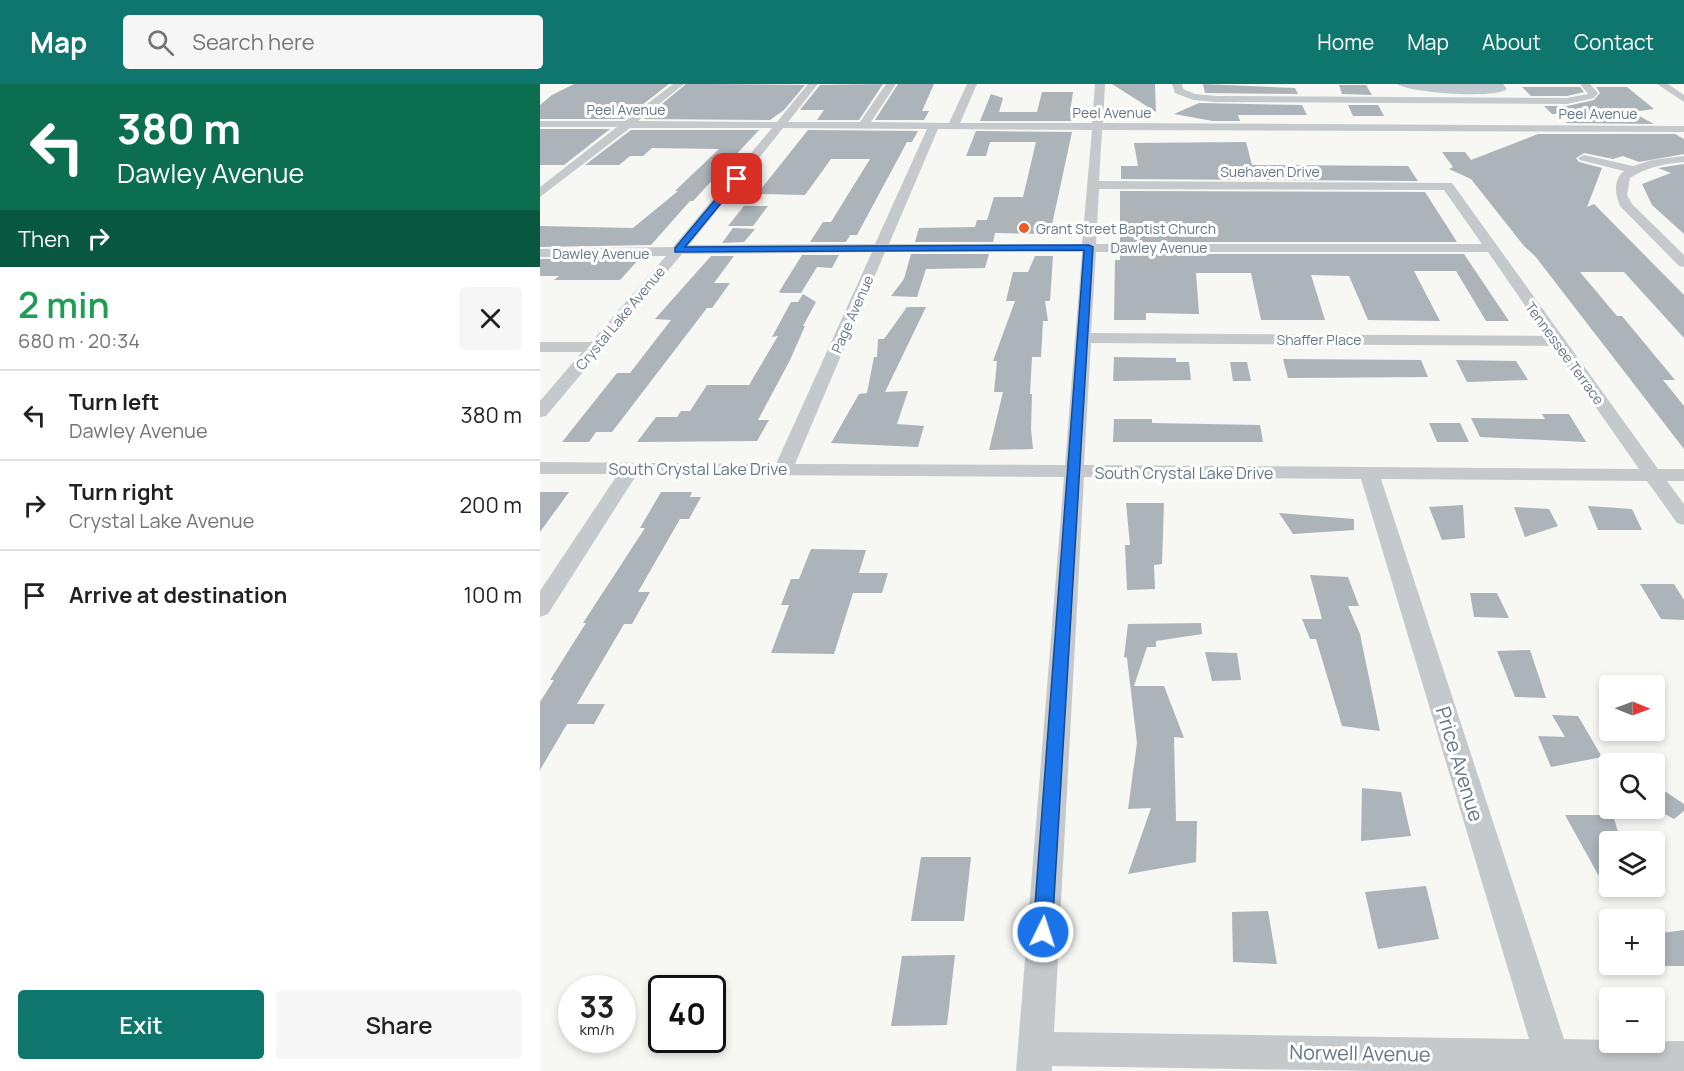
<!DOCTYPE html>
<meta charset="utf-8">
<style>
:root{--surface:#fff;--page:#f6f6f6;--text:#202124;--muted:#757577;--line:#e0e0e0;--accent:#0f766e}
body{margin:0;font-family:Manrope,sans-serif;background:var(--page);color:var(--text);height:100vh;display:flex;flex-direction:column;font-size:22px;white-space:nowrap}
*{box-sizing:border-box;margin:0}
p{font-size:20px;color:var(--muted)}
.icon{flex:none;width:33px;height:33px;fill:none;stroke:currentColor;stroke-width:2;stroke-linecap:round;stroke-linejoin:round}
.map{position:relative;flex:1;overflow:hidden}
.panel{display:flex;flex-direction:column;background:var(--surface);width:540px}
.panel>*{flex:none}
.banner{background:#0b6e4f;color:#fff;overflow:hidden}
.needle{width:39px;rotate:91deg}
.tools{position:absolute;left:1059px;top:591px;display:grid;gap:12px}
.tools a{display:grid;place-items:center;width:66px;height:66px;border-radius:6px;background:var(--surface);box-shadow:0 3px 9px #0003;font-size:30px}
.speed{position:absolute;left:18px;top:891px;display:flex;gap:12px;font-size:30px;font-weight:700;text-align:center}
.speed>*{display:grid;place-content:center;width:78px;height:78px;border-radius:50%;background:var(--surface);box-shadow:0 3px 9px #0003;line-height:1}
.speed small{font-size:15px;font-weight:400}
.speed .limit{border:3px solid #111;border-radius:9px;background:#fff;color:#111}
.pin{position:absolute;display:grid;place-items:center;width:51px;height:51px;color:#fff;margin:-26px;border-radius:12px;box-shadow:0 3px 9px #0006}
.me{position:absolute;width:66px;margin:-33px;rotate:4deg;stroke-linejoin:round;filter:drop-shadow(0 0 4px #0008)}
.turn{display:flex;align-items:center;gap:21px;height:126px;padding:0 18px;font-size:27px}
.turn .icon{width:78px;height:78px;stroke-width:2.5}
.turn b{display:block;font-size:42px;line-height:51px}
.then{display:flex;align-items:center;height:57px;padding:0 18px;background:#0003;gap:12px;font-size:22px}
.round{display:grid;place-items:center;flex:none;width:63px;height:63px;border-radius:6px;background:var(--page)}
.head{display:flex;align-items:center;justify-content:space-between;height:102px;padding:0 18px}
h1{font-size:36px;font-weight:600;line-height:45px;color:#1e9e55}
.primary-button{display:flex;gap:12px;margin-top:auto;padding:12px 18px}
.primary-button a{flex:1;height:69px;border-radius:6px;background:var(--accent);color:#fff;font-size:24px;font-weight:600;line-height:69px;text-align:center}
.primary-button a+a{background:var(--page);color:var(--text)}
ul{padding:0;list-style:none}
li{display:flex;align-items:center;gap:18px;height:90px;padding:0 18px;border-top:2px solid var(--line)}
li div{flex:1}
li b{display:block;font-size:22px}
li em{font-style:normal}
header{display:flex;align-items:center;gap:36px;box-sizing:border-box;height:84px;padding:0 30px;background:var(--accent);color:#fff}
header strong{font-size:28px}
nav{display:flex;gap:33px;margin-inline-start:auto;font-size:21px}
.search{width:420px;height:54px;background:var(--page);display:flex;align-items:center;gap:15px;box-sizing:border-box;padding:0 21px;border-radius:6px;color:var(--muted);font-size:22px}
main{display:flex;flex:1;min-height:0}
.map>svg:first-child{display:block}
.water{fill:#bfc8ce}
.building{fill:#acb3b9}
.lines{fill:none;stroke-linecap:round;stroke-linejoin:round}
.minor{fill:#c5c9cc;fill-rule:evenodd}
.route{fill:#1a73e8;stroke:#114b97;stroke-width:1.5}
.poi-dot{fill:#e65e25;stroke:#fff;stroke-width:2}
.labels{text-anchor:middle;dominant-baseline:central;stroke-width:6;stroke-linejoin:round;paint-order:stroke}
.far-street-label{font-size:14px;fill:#667686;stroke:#fff}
.far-poi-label{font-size:14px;fill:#667686;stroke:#fff;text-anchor:start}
.street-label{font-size:16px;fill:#667686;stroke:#fff}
.near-street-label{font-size:20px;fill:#667686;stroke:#fff}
</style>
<header>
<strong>Map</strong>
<div class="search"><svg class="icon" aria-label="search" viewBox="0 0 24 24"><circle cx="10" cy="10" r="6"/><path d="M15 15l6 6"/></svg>Search here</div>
<nav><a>Home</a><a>Map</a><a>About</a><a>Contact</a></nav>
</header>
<main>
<section class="panel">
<div class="banner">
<div class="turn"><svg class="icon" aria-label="left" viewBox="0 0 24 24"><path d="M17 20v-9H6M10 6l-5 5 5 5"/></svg><div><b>380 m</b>Dawley Avenue</div></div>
<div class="then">Then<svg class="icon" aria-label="right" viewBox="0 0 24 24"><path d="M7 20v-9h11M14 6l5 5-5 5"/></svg></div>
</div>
<div class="head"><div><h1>2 min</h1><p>680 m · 20:34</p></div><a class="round"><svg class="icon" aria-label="close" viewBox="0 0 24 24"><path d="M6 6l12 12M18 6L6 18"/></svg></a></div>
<ul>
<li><svg class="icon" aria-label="left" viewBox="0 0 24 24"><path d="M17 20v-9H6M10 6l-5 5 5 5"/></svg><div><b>Turn left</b><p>Dawley Avenue</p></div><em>380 m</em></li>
<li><svg class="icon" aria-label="right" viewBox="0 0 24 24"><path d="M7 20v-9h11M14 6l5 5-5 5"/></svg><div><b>Turn right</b><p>Crystal Lake Avenue</p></div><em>200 m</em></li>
<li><svg class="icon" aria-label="arrive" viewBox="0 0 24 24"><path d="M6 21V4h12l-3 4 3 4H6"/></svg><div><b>Arrive at destination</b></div><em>100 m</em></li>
</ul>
<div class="primary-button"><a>Exit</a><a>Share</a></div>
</section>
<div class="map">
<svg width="1144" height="987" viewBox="0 0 1144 987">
<rect width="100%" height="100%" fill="#f7f7f4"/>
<path class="water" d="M857,0H963L967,5C957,15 869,9 857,0Z"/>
<g class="building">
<path d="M34,0H129L84,35H0V21L12,11Z"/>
<path d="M146,0H170L265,1L244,26L230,36L104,35Z"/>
<path d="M343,0L319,36H277L284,26H260L280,1Z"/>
<path d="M358,0H394L382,27H389L384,36H335Z"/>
<path d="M572,0H615L616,28Z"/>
<path d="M663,0L755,4L758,10L665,9Z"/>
<path d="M799,1H826L832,11L802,10Z"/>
<path d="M982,3H1040L1044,8L1027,12H991Z"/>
<path d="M1056,3H1087L1114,25L1092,28L1114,40L1025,39L1049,30H1012L1004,22H1027L1054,16L1060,9Z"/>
<path d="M502,8H533L530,28L535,27L534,37H440L451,10L463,14L459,28H497Z"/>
<path d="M659,19L762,21L767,31H698L700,37H673L634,30Z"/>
<path d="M808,21H838L844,32H813Z"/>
<path d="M0,45H70L24,81H0Z"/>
<path d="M91,46H219L153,117H150L111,161L0,163V142L93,144L138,107H135L179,65L112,64L103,72H90L79,81H45Z"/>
<path d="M268,46L378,47L372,58H367L317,151H310L306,158H270L283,138H291L330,75H291L265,111L217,110Z"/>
<path d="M436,47L532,48L510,150L455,149L453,158H375L379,144L435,143L437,136H447L454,113H483L496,58H450L446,72H426Z"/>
<path d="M998,50H1135L1144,55V70L1099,78L1083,72L1073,75L1044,69L1036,74L1039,78L1062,84L1047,123L1054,120L1144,211V254L1084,188H1040L1077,232H1082L1135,296H1123L1144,322V365L995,172L984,162L931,95L909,85L913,83L902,68H925L931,76Z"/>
<path d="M706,58L712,81L868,82L878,97L581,95V82H598L594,59Z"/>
<path d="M1144,80V150L1112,121L1102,100L1131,89L1118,84Z"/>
<path d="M580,107L885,108L917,158H580Z"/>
<path d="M204,122H228L213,142H188Z"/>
<path d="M193,144L215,145L204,158L182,159Z"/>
<path d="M371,170H449L445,184L386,185L377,213L351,212L364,195Z"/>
<path d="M580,170H924L969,237H946L916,187H874L900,237L828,236L809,192L771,191L785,236H721L711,189H656L659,230L606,229V236H574L575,176H580Z"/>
<path d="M262,171H299L292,184L277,183L261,209H241L239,208Z"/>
<path d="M171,172H194L174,199H190L172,224H167L72,348H56L49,358H22L77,289H90L131,236L115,235Z"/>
<path d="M495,172H513L510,217H505L508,237H503L501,273H492L490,310H492L491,345L493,365L449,366L463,308H454L457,277H453L475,217H466L473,188H488Z"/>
<path d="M100,174L80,196H14L19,192H0V175Z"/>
<path d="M263,210L276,218L263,242H265L250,276L218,336H229L217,357L97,358L116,333H137L141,327H150L167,301H209L238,252L232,253L251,218H258Z"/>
<path d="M367,223H386L345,308L368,307L357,340L384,342L378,363L291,359L319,310L327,309L334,273H337L338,255H344Z"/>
<path d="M574,273L636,274V278H649L651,296L573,297Z"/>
<path d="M743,275L881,276L888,293L748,294Z"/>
<path d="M916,276L976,277L988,296L927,298Z"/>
<path d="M690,278H707L711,297H693Z"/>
<path d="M1002,330H1029L1046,358L940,353L931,334L1005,335Z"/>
<path d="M574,335H612V339L720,341L723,358H573Z"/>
<path d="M889,339H920L929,358H897Z"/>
<path d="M0,408H29L0,448Z"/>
<path d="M121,408H152L150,413H161L149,435H140L98,508H110L92,540H84L37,620H65L54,640H27L0,686V618L14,596H10L46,539H43L105,444H100Z"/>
<path d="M586,419H624L622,480L614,481L615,505L587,506L585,461H590Z"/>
<path d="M923,421L925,454L902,456L889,423Z"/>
<path d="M1048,422L1092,425L1102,446H1058Z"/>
<path d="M974,423L1009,425L1018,442L985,453Z"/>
<path d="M739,429L814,435V446L753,450Z"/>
<path d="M271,465L326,466L319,489H348L342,509H313L294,570L231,569L249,521H241L251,495H259Z"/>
<path d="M770,491L808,493L819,522H808L820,550L840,647L802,642L776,555H770L762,535H782Z"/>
<path d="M1100,500H1134L1144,516V536L1121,535Z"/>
<path d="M930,509H957L969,534L934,533Z"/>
<path d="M661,539L662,550L616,557V563H607L594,602H624L644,654L634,653L636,737H657L656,778L588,790L611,724L588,725L597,659L587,574L584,573L588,540Z"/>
<path d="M990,566L1006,614L975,613L957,567Z"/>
<path d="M665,568L697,569L701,596L672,597Z"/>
<path d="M1012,631L1038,632L1062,673L1011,683L998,652L1025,653Z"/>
<path d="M1114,700L1144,720V727L1134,735L1114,724Z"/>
<path d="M822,704L861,708L871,752L821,757Z"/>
<path d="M1025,731H1073L1081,758H1070V812Z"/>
<path d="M381,773H431L424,837H371Z"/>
<path d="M886,802L899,855L838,865L825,808Z"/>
<path d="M728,827L737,880L693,878L692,828Z"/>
<path d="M1144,846V882H1114V850Z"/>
<path d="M415,871L407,941L351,942L362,872Z"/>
</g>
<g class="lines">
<g class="minor">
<path d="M133,0H144L98,37L237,38L268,0H278L248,38H320L346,0H356L331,38L409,39L427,0H437L420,39H552L555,0H565L563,39L1144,42V48L562,46L559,97L912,99L1118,385H1144V397H1127L1144,420V441L1137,439L1107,397L841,395L1024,955L1070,956V958L1144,957V987H835L512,982V987H476L524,393L97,390L8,530L0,533V507L78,390H0V378L236,380L332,168L142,170L6,332L0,333V317L42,268H0V258H51L126,172L0,173V165L133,163L232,44H90L0,113V103L77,43H0V37H85ZM243,44L387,45L335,160L149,161ZM398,45L552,46L542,160H349ZM559,105L904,106L942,160H556ZM345,168H542L525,381L255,380ZM556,168H948L1006,252L551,249ZM551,259L1013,262L1099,385L544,381ZM544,393L821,395L989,955L514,948Z"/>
<path d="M632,0H642L643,5L655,10L676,12L1027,14L1048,10L1040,0H1050L1058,9L1054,14L1027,20L676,18L653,16L635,9Z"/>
<path d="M1117,0H1128L1144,11V18Z"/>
<path d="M1044,71L1093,82L1112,76L1144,72V78C1124,80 1106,83 1090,94L1087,111L1092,120L1144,171V183L1139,182L1080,122C1075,111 1073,95 1084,87L1040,76L1038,74Z"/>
</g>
</g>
<path class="route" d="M194,93L201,95L145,163L549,161L553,163L512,848L510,854L503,857L496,854L493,848L544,166L135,168V164Z"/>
<circle class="poi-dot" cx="484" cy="144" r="6"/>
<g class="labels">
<g class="far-street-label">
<text x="86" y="25">Peel Avenue</text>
<text x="572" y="28">Peel Avenue</text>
<text x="1058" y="29">Peel Avenue</text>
<text x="730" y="87">Suehaven Drive</text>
<text x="619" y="163">Dawley Avenue</text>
<text x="61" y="169">Dawley Avenue</text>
<text transform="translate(312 230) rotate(-66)">Page Avenue</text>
<text transform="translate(80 234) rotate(-50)">Crystal Lake Avenue</text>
<text x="779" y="255">Shaffer Place</text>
<text transform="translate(1025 269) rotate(54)">Tennessee Terrace</text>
</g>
<g class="far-poi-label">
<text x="496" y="144">Grant Street Baptist Church</text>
</g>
<g class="street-label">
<text x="158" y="385">South Crystal Lake Drive</text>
<text x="644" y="389">South Crystal Lake Drive</text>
</g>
<g class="near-street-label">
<text transform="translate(920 680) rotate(73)">Price Avenue</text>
<text transform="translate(820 969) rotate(1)">Norwell Avenue</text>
</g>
</g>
</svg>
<div class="tools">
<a><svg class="needle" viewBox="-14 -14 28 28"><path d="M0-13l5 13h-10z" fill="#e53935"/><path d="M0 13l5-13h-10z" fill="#757577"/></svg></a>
<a><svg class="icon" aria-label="search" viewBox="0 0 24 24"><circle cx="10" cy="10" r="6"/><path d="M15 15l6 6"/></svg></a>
<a><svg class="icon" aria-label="layers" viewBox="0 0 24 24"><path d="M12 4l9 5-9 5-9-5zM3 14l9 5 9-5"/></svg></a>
<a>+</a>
<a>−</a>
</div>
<div class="speed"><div>33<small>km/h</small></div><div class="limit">40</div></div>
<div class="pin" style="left:197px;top:95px;background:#d93025"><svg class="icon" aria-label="arrive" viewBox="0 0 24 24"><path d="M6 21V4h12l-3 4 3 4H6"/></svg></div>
<svg class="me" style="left:503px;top:848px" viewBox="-20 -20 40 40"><circle r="17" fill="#1a73e8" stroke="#fff" stroke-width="3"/><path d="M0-11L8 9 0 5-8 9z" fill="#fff"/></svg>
</div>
</main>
